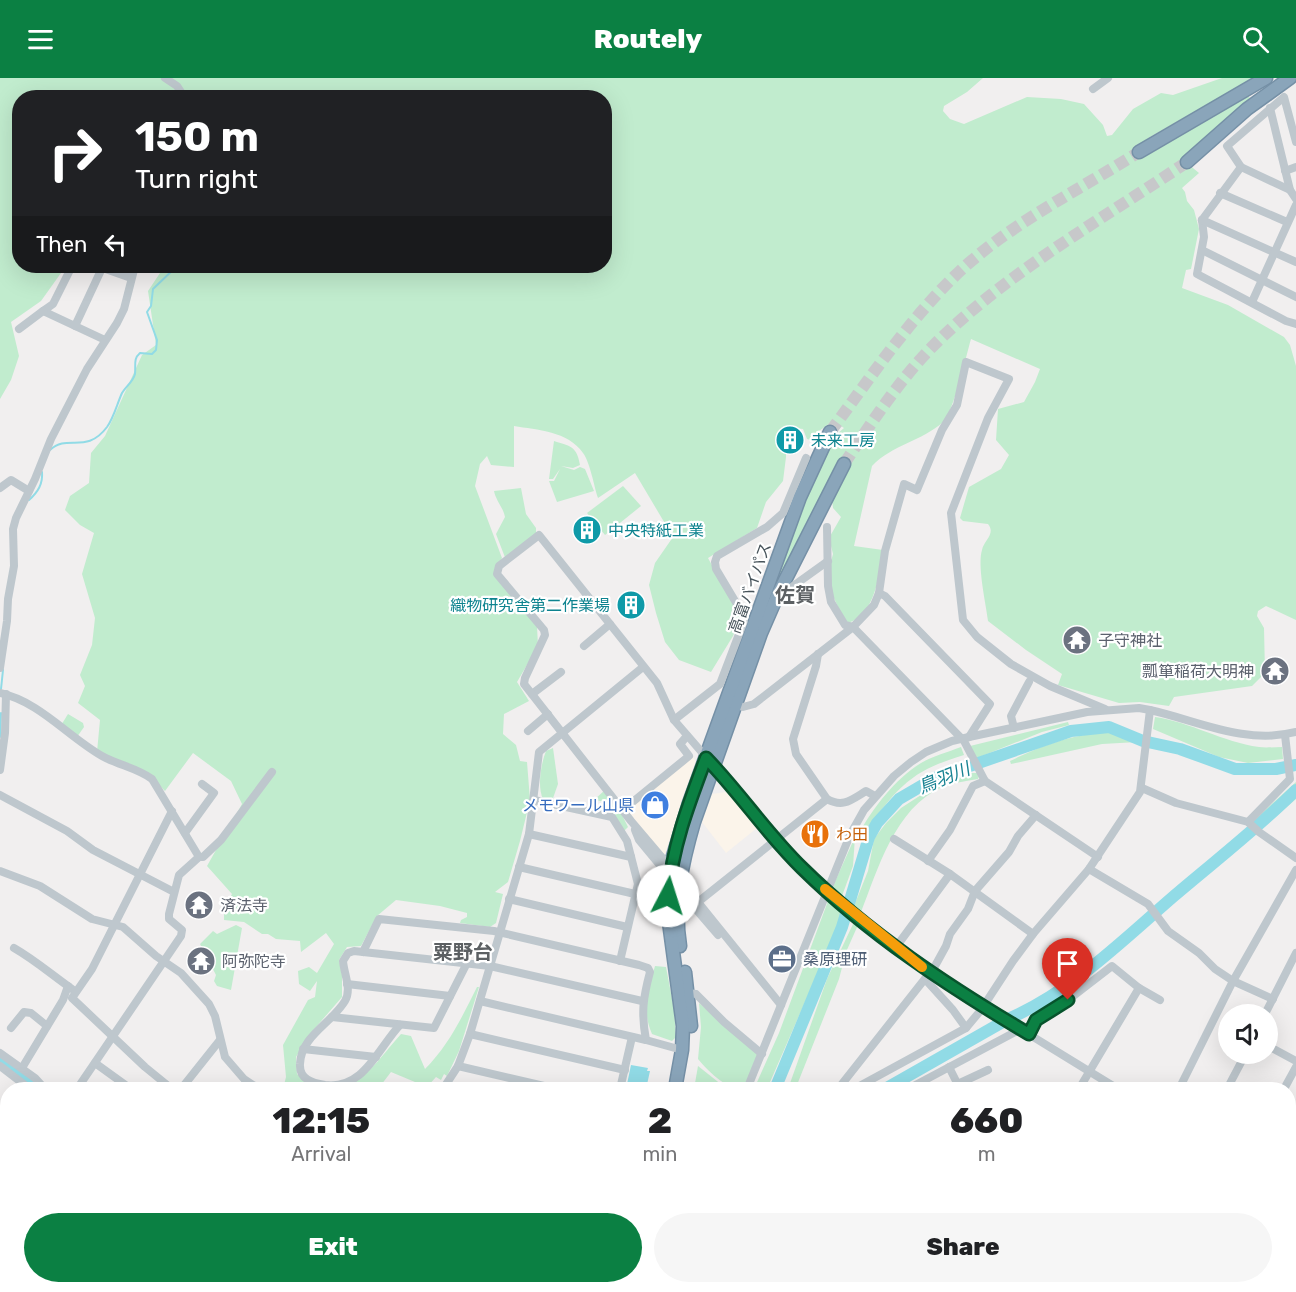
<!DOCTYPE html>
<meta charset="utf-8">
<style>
:root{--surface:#fff;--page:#f6f6f6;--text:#202124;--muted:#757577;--accent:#0b8043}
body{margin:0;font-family:Rubik,"Noto Sans JP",sans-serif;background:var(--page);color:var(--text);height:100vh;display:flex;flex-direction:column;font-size:22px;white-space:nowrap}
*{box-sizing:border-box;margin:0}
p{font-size:20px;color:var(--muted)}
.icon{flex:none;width:33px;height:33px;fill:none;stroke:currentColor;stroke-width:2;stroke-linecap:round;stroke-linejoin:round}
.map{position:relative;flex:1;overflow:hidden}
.details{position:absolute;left:0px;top:1004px;width:1296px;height:212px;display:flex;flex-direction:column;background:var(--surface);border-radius:24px 24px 0 0;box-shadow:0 6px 24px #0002}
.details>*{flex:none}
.top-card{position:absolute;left:12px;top:12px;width:600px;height:183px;border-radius:24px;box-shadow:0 6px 24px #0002;background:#202124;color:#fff;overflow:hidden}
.controls{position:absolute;left:1218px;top:926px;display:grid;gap:12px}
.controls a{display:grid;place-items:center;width:60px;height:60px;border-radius:50%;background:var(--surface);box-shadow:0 6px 24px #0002;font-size:30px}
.pin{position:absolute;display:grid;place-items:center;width:51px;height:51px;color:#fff;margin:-62px -26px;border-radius:50% 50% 50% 0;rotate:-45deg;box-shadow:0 0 6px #0007}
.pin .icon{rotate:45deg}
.me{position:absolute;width:66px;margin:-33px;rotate:5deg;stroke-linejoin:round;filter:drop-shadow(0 0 4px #0008)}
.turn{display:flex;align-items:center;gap:21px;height:126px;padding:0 24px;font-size:27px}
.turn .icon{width:78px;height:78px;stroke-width:2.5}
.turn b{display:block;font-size:42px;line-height:51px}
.then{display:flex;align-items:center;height:57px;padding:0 24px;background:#0003;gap:12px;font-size:22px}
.eta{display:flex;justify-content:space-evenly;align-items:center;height:102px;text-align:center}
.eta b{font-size:36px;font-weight:800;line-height:42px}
.button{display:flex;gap:12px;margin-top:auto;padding:12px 24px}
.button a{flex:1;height:69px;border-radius:36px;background:var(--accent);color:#fff;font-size:24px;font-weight:800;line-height:69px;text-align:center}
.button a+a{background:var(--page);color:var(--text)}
header{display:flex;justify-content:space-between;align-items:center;height:78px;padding:0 24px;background:var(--accent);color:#fff;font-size:27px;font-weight:800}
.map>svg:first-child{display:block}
.commercial{fill:#fbf4ea}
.green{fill:#c1ecce}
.water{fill:#91dbe6}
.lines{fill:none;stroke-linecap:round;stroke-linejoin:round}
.stream{stroke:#91dbe6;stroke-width:2}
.river{stroke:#91dbe6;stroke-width:12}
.highway-tunnel{stroke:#c7c8ca;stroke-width:12;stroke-dasharray:12 6;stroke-linecap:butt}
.highway-casing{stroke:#7590a6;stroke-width:15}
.minor{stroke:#bec7cd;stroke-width:8}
.highway{stroke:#8aa5ba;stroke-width:12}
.route-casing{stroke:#07532c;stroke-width:15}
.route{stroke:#0b8043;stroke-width:10}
.slow{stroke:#f59e0b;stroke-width:10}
.labels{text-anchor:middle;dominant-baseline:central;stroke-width:4.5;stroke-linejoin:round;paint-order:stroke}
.culture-label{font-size:16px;fill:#0d838f;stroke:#fff;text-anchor:start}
.street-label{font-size:16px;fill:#48545b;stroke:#fff}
.worship-label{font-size:16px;fill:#5b616d;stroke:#fff;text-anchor:start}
.shop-label{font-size:16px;fill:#366cbe;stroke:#fff;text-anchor:end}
.food-label{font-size:16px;fill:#c56008;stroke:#fff;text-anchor:start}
.service-label{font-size:16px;fill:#4e5e75;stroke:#fff;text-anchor:start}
.water-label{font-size:18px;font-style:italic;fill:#168292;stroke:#fff}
.quarter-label{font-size:20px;font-weight:bold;fill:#5c6063;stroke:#fff}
</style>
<header><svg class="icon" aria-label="menu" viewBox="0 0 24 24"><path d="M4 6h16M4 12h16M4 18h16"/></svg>Routely<svg class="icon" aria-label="search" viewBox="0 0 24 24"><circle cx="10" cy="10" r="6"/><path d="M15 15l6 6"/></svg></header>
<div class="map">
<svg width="1296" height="1214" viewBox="0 0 1296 1214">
<rect width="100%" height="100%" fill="#f1efef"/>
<g class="commercial">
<path d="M693,679L696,684L665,776L662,775L628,733L630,728Z"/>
<path d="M726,714L757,750L726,775L702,744L712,716Z"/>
</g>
<g class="green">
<path d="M0,0H983L967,14L944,28L943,33L950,41L964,46L1027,19L1061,21L1084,26L1103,47L1107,58L1112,57L1133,31L1161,15L1173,17L1222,0H1254L1150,59L1135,71L1140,78L1153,74L1246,16L1250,20L1182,81L1199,95L1182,110L1185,114L1187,123L1194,132L1199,151L1191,191L1186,192L1182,210L1228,227L1284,259L1290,267L1296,288V542L1266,528L1258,533L1257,538L1264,550L1265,595L1252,608L1174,619L1169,628L1140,624L1119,625L1058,607L1062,596L1026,572L988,543C986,526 977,488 982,472C984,462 996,456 988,446L963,443L960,440L969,409L1001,391L1009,377L996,362L998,331L1024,324L1035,304L1040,291L971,261C966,278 954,333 943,344C922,363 892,367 872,388L854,468L883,472C879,496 876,536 848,545L840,533L832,516L829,491L833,476L829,460L841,439L833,430L832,422L771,522L768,521L812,402L837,356L844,350L833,343L819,353L814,363L807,361L803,351L786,349V379L783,403L766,424L757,450L708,480L741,540L733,558L711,594L679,582L665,564L656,535L649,507L655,485L673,459L635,395L598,420C594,408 590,384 583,375C568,353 537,352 514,348V389L491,387L487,378L480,386L475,408L502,480L495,491L537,548L538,568L517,604L529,623L504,636L503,656L516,667L520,683L527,684L530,722L520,763L508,804L495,814L503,816L496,845L490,849L460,845L461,842L467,839V835L440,828L396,822L377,838L361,868L347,869L339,882L342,897V919L310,956L296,979L297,996C302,1000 309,1008 316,1009C357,1020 377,982 401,956L411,958L425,991C449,967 462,939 477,909H479L459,973L447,998L444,996L441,1002L436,999L427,1009L391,994L378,1011H283L286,999L283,967L308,922L315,919L317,903L310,913L299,906L298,893L309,889L317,895L334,866L326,855L301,874L300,863L276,861L268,856H262L244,844L224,842V829L232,816L207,788L242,726L231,703L193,675L165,713L149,697L97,674L100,642L78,625L85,608L80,597L92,567L95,540L82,496L94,455L80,447L65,432L70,418L89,405L91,375L105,358L142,277L156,267L148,213L162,192L174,188H604V20H20V188H66L41,223L11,244L19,278L11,302L0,321Z"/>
<path d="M554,363C570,368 577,368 580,387L573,390L561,388L574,392L580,389L585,391L594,413L557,424L549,403H554L560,391L553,401H549Z"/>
<path d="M623,408L641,428L605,457L587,435Z"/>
<path d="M521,410L526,436L536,450V456L506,482L496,456L505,439C503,429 496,423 494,413Z"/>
<path d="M68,636L83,645L84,649L77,659L60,649Z"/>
<path d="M1155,639C1190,644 1223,664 1259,669C1266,670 1274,669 1282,669L1283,681L1248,685L1219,679L1153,651Z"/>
<path d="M1068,644L1069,647L1042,654L982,678L976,680L970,668Z"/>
<path d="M1112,654L1123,656L1138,664L1102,666L1011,686L1010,683C1045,666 1073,656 1112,654Z"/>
<path d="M961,669L964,677C929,688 911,696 887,725C878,735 871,749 859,755C874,729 894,702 921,685C933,678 948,674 961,669Z"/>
<path d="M553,670L558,706L552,723L543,721C537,708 541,686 546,673Z"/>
<path d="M971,695H978L979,698L978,701C966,703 953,705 942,709C895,730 878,791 861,834L854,828L868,793L874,761L886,745L901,730L938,706Z"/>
<path d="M1296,704V721L1262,750L1253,743Z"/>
<path d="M605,712L618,729L628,749L624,753L606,724L594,722Z"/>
<path d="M855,759L853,788L842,818L833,808Z"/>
<path d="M828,823L841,834L839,846L767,1011H754L779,955Z"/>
<path d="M854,844L858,847L846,874L839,901L797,1007L795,1011H788L827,901Z"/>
<path d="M236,847L242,850L231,912L217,908L214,903L216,897L200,866L213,853L217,856Z"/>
<path d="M655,888L666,889L674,931L676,959L672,963L652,956C641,930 648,913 655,888Z"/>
<path d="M699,925L760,977L742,1011C726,1011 708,993 698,981L701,949Z"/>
<path d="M698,988L727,1011H694Z"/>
</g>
<path class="water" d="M631,987L648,990L647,993H650L646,1011H626Z"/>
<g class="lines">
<g class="stream">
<path d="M50,372C68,355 86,377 107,349C114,339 117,326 122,315C126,308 133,304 135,296C136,287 133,281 140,275L152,276L156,272L157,262L147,234L151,228L153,211L177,188"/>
<path d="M29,422C38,414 43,406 42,394"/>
<path d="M1,611L3,592"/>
<path d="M0,659L1,635"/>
</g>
<g class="river">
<path d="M0,981L27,1000L37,1011"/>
<path d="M775,1011L842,849L869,759L877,745L899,721L935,700L1071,653L1109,649L1143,663L1180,671L1235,691H1276L1296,687"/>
<path d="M885,1011L1008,941C1071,914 1123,862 1174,818C1215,783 1258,750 1296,712"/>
<path d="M212,1208L216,1214"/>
<path d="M1249,1208L1262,1214"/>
<path d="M440,1214L457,1208"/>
</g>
<g class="highway-tunnel">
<path d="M830,354C871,299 910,240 960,193C1013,144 1079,112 1139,74"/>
<path d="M844,386C872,344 899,302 935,266C1009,193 1101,142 1187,84"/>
</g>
<g class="highway-casing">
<g id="highway">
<path d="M1139,74L1266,0"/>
<path d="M1187,84L1247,31L1290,0"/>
<path d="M680,868C673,825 682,785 694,744L761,555L778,516L844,386"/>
<path d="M685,894L691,948"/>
<path d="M675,1011L682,972L683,948L669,844L668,818L671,785L689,725L800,419L830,354"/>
<path d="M585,1214L588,1208"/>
<path d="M595,1214L598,1208"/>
</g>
</g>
<g class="minor">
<path d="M165,0L177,8L185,20"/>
<path d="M1093,11L1108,0"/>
<path d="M1270,30L1290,112L1296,121"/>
<path d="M1285,93L1296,89"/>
<path d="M1290,112L1241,89L1227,68L1284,19L1296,64"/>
<path d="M1220,115L1287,144"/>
<path d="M1202,142L1204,159L1197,196L1286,243L1296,246"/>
<path d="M1202,142L1296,184"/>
<path d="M1202,142L1241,89"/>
<path d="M1202,172L1296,219"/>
<path d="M72,188L53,226L43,233L105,262"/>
<path d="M97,188L131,200"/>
<path d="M1252,224L1296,127"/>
<path d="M75,248L103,188"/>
<path d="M19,251L43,233"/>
<path d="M0,410L11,402L29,413"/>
<path d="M827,449L828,508L831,524L845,547L853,549L964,663L985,703L1098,779"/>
<path d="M789,511L828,483"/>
<path d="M879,515L885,518L990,626L969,659"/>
<path d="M584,568L610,546"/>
<path d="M818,576L816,588L793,661L796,676L827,721C843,730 851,722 866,713L875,718"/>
<path d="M0,590L7,543L8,521L14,488L13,451L16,440L35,401L51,361L87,291L117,245L124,231L135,188"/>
<path d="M0,615C40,624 67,658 102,678C118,687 137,690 152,701L199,779"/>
<path d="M532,616L561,594"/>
<path d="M736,627L743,629L754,626L853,549L874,527L879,515L885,473L904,406L917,412L942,352L957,327L966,284L1009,301L988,340L951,435L963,542L977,559L1011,586L1050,608L1105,631"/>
<path d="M674,642L720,606L744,543V538L716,491L715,484L717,478L767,449L783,435L806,380"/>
<path d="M1014,650L1011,638L1029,604"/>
<path d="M528,653L548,636"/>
<path d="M0,692L5,655L6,616"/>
<path d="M1142,710L1176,725L1248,744L1259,754L1296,780"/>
<path d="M0,717L67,753L93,772L174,814"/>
<path d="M534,722L612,739L627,763L638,806L620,883"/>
<path d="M624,731L689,678L680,666L687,658"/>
<path d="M1248,744L1290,701L1285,657"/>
<path d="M635,752L639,762L663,791"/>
<path d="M185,755L214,715L202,706"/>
<path d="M529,756L631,779"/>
<path d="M894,761L950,796L1033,856"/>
<path d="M928,783L950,752L973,708L985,703"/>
<path d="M671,785L665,783L631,743L524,606L525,600L545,557L544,552L497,496L499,488L539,457L657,605L674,642L801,789L858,839L929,895L1118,1011"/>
<path d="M519,789L635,816"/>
<path d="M1089,791L1148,826L1168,853L1199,875L1215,891L1233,903L1273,921"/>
<path d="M0,793L40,808L92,841L123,849L156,878L181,895L209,926L215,938L225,979L244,1001L259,1011"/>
<path d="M679,807L689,813L781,927"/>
<path d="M509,821L627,849"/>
<path d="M687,821L718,857"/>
<path d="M698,824L827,721"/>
<path d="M896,869L950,796"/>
<path d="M14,870C35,882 52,897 72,911"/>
<path d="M363,874L379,841L494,853L639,887L648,890L650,894C643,920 641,935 646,962L682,972"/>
<path d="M925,901L953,932L966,950"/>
<path d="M347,906L450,918"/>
<path d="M688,915L696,916L724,944L762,976"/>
<path d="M480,923L646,962"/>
<path d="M1265,936L1296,875"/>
<path d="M332,939L434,950L467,885"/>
<path d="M400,947C378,970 364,1012 325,1007C312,1005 299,1001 300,986C301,958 331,946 345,923C352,911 344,896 343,883L348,875L354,873L490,888L642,923"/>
<path d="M11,950L24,934L31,935L47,948"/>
<path d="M470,956L625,992"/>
<path d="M1029,956L1036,942L1068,922L1112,888L1139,910L1160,922"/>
<path d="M1268,968L1296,983"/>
<path d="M303,971L376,979"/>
<path d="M0,975L35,1000L45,1011"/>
<path d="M95,985L131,1011"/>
<path d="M0,988L30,1011"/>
<path d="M458,988L557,1011"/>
<path d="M949,989L960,1011"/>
<path d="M22,990L63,922L68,908"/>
<path d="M77,1011L181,858L182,852L169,841V836L179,797L199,779H203L221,762L272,694"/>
<path d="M172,1011L145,989L72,920L92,891L172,733"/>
<path d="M181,1011L220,962"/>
<path d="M443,1011L458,988L470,956L529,756L539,674L643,589"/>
<path d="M620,1011L632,959"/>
<path d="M747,1011L850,757L864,732L894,698L911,684L926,674L952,663L969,659L1087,634L1139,630L1150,632C1199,643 1245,667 1296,654"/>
<path d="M838,1011L935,888L946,868L950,856L968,831L975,813L1009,774L1018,758L1036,737"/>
<path d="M854,1011L966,950L981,932L1013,883L1033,856L1089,791L1140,714L1150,632"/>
<path d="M908,1011L1021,951"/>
<path d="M947,1011L988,992"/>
<path d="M1079,1011L1139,910"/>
<path d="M1179,1011L1233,903L1296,792"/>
<path d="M1227,1011L1246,975"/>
<path d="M1284,1011L1296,989"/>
<path d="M0,1046L8,1050"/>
<path d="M1288,1090L1296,1095"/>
<path d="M0,1110L8,1113"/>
<path d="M1288,1146L1296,1152"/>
<path d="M0,1155L8,1159"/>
<path d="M1288,1172L1296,1165"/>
<path d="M0,1183L8,1166"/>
<path d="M0,1208L15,1214"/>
<path d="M122,1208L138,1214"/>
<path d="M218,1208L221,1214"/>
<path d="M278,1208L286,1214"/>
<path d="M614,1208L624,1214"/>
<path d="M764,1208L771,1214"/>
<path d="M824,1208L830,1214"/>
<path d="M901,1208L908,1214"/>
<path d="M1040,1208L1045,1214"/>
<path d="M1077,1208L1084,1214"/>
<path d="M1208,1208L1215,1214"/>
<path d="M73,1214L75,1208"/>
<path d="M379,1214L388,1210"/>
<path d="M489,1214L505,1208"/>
<path d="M698,1214L705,1208"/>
<path d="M882,1214L889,1208"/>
<path d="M958,1214L968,1208"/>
<path d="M1093,1214L1099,1208"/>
<path d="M1130,1214L1135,1208"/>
<path d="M1241,1214L1249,1208"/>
</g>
<use href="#highway" class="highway"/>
</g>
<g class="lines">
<g class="route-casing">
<path id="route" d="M668,818C672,769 689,725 706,680C740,715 767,756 802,790C869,856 948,908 1029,956L1036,942L1068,922"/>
</g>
<use href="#route" class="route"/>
<path class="slow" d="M825,811L922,889"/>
</g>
<defs>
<g id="building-disc" transform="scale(1.5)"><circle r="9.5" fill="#0f9aa8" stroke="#fff"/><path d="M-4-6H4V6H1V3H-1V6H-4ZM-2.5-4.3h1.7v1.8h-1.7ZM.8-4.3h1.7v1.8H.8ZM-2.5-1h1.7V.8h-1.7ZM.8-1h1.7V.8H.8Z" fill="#fff"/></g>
<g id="temple-disc" transform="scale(1.5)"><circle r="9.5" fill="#6b7280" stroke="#fff"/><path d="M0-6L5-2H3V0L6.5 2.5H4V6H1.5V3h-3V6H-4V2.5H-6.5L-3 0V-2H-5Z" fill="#fff"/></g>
<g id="shop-disc" transform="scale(1.5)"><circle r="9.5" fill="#3f7fe0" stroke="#fff"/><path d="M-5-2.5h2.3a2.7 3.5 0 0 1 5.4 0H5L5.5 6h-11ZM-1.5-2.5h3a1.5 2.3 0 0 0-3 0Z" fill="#fff"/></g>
<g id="restaurant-disc" transform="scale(1.5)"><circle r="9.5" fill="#e8710a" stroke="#fff"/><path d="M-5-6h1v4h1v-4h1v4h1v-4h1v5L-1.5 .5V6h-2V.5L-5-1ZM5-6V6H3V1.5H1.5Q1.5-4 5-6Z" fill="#fff"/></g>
<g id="office-disc" transform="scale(1.5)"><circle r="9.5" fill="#5c6f8a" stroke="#fff"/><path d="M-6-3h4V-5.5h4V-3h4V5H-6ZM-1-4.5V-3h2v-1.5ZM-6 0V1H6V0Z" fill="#fff"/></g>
</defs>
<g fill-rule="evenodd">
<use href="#building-disc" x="790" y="362"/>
<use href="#building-disc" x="587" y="452"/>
<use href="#building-disc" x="631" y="527"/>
<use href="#temple-disc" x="1077" y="562"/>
<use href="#temple-disc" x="1275" y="593"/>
<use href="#shop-disc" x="655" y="727"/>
<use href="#restaurant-disc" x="815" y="756"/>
<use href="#temple-disc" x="199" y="827"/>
<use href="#office-disc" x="782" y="881"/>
<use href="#temple-disc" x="201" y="883"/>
</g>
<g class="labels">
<g class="culture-label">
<text x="811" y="362">未来工房</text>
<text x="608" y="452">中央特紙工業</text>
<text x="610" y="527" text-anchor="end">織物研究舎第二作業場</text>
</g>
<g class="street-label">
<text transform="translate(750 510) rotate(-70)">高富バイパス</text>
</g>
<g class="worship-label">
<text x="1098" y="562">子守神社</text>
<text x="1254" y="593" text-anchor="end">瓢箪稲荷大明神</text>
<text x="220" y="827">済法寺</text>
<text x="222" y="883">阿弥陀寺</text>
</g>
<g class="shop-label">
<text x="634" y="727">メモワール山県</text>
</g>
<g class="food-label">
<text x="836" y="756">わ田</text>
</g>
<g class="service-label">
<text x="803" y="881">桑原理研</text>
</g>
<g class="water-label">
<text transform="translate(944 700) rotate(-22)">鳥羽川</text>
</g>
<g class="quarter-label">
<text x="795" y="517">佐賀</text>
<text x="463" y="874">粟野台</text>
</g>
</g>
</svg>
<div class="controls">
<a><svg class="icon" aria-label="sound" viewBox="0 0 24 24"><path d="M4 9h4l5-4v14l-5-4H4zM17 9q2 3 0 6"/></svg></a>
</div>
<div class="pin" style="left:1068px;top:922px;background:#d93025"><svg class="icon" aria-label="arrive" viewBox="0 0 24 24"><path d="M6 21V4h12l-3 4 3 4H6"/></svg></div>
<svg class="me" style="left:668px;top:818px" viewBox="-20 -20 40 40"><circle r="19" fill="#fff"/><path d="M0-13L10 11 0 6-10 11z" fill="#0b8043"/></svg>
<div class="top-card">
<div class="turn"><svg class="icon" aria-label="right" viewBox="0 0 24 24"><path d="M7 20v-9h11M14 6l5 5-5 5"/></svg><div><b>150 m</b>Turn right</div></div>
<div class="then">Then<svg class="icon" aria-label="left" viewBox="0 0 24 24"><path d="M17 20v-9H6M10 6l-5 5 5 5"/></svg></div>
</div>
<section class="details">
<div class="eta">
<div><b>12:15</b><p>Arrival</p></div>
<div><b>2</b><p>min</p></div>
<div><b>660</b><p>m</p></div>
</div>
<div class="button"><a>Exit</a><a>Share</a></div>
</section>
</div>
